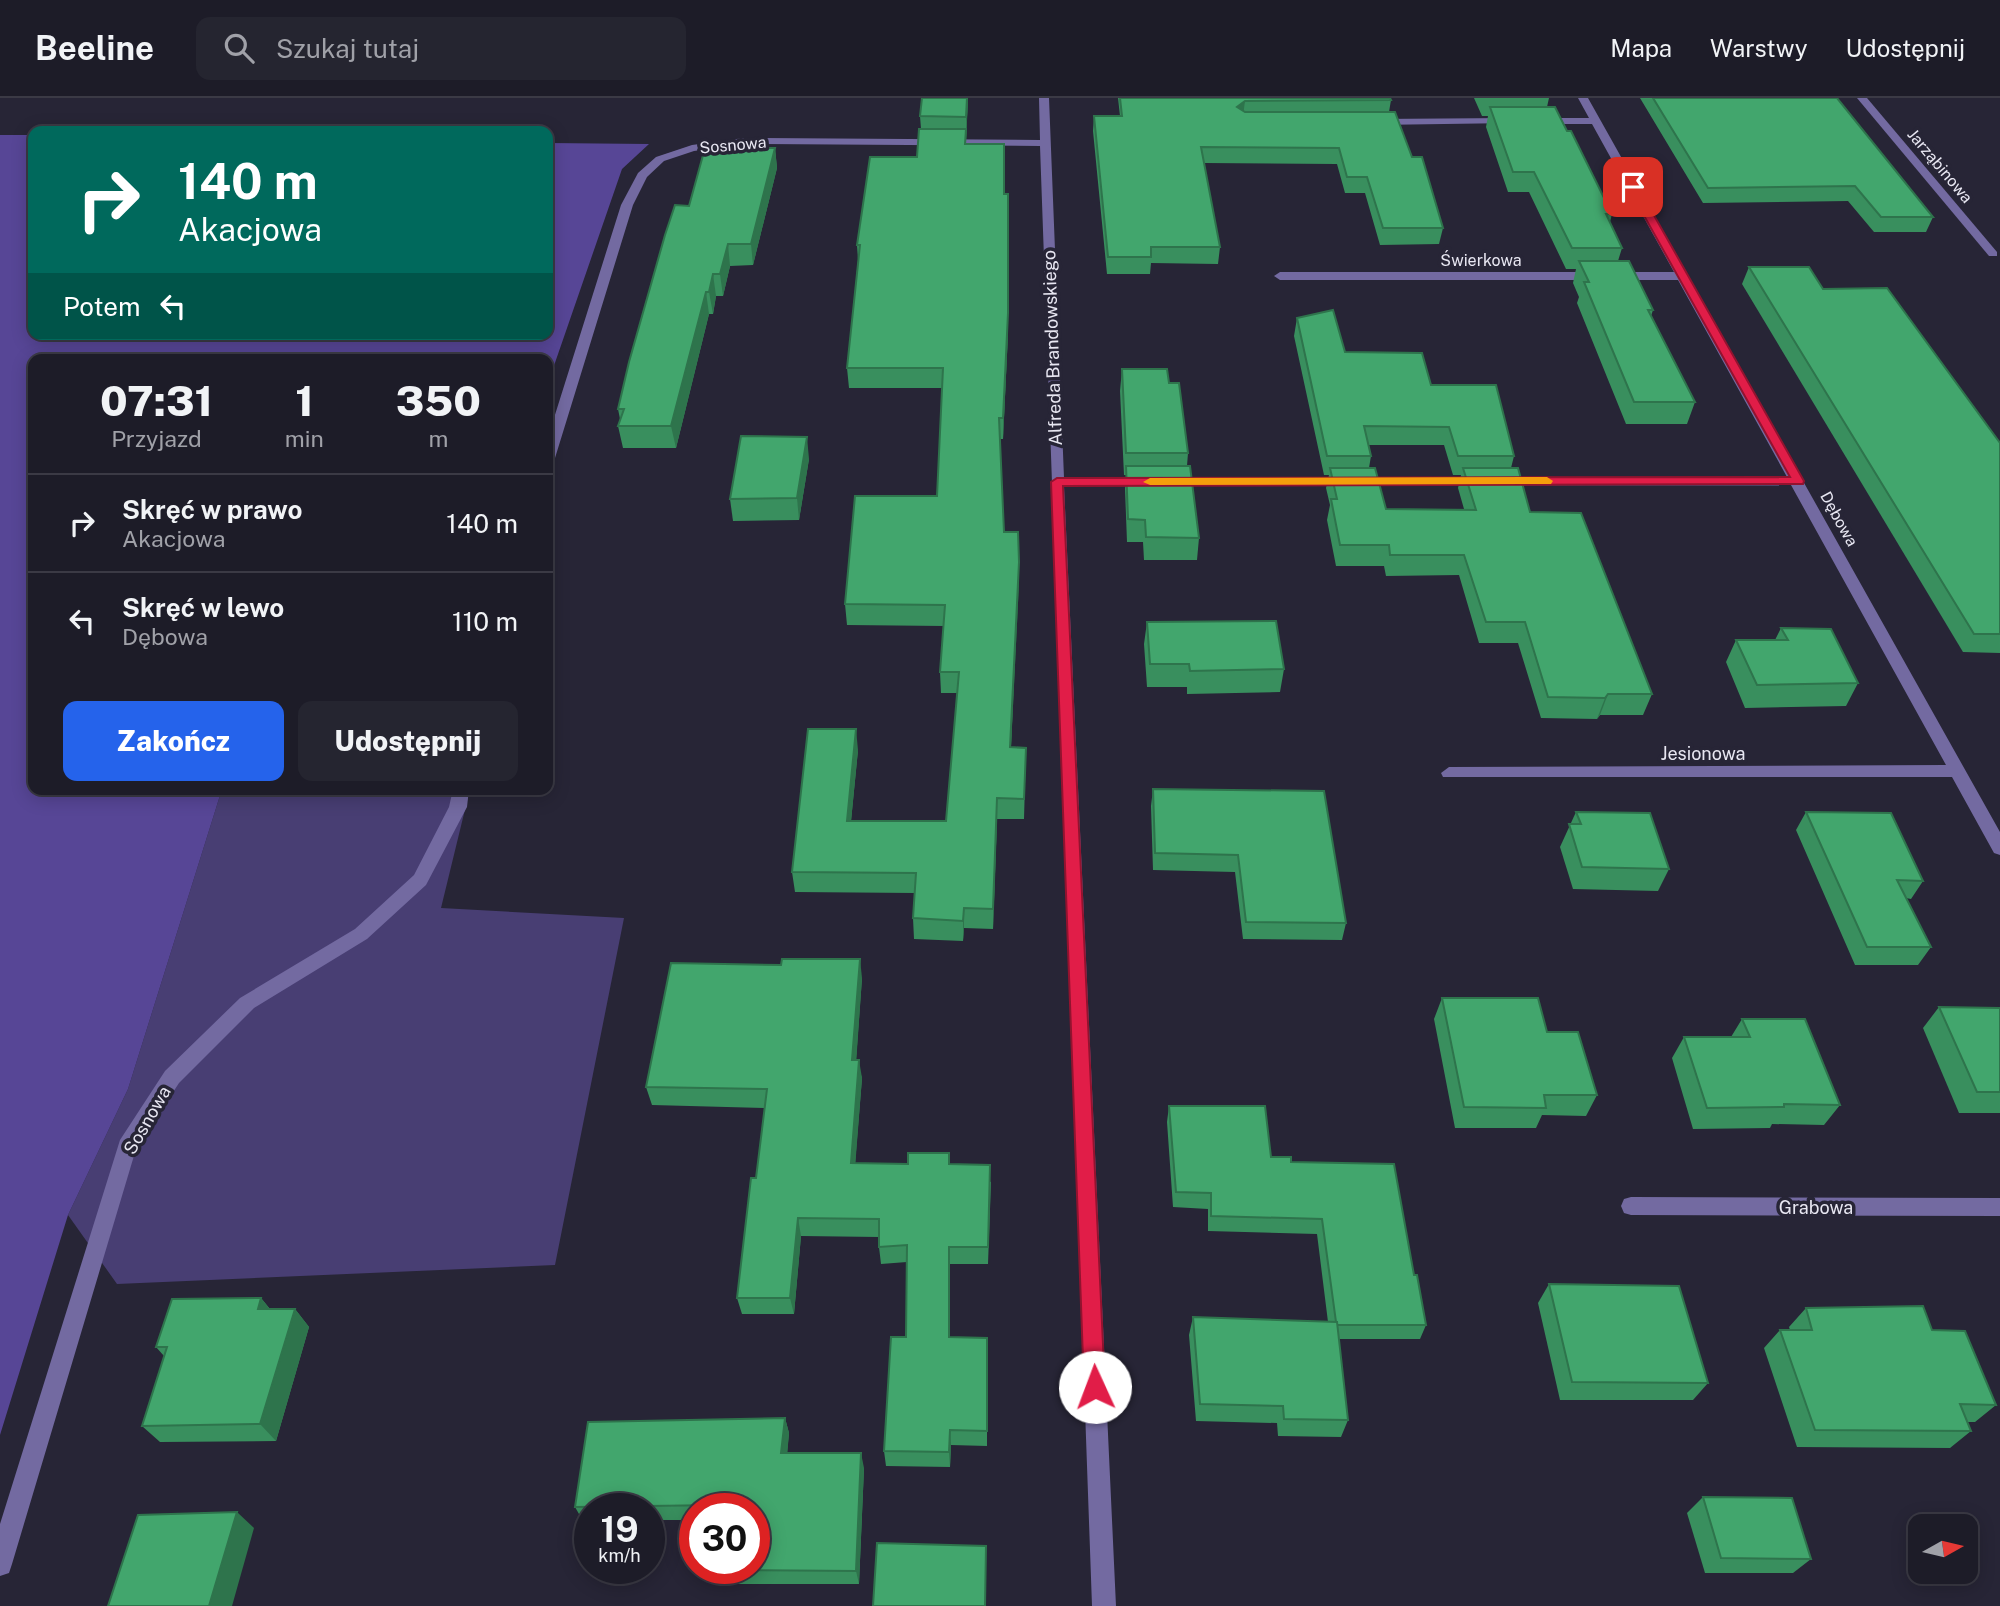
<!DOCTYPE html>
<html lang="pl">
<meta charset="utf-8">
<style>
:root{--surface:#1d1c28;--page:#252530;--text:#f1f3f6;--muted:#a0a1a8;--line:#3b3a45;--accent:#2563eb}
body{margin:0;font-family:"Public Sans",sans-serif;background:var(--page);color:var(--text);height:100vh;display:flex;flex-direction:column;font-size:26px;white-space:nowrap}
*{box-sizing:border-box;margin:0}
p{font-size:23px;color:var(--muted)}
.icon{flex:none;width:38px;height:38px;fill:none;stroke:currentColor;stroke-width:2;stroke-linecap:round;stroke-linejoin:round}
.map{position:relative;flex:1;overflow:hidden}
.details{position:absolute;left:28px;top:256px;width:525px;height:441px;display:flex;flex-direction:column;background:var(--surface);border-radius:14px;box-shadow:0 4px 18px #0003,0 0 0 2px var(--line)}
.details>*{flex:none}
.banner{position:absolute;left:28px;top:28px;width:525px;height:214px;border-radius:14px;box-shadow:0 4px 18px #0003,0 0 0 2px var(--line);background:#00695c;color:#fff;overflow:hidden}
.needle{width:46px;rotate:82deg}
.fabs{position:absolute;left:1908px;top:1416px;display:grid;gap:14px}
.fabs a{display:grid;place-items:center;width:70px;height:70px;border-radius:14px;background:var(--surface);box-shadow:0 4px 18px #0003,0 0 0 2px var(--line);font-size:35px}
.speed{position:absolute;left:574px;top:1395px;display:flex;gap:14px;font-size:35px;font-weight:700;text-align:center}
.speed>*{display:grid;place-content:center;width:91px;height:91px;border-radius:50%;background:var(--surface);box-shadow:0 4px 18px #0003,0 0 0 2px var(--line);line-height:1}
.speed small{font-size:18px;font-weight:400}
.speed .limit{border:10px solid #d22;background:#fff;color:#111}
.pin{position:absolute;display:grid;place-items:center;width:60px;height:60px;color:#fff;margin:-30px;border-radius:14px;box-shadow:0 4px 10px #0006}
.me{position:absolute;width:77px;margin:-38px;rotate:358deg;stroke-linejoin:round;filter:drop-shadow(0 0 5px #0008)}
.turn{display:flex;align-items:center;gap:24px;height:147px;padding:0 35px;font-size:32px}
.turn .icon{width:91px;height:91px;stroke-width:2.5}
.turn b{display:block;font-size:49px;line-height:60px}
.then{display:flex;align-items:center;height:66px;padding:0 35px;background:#0003;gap:14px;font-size:26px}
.eta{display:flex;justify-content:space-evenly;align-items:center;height:119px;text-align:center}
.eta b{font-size:42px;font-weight:800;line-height:49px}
.action{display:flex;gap:14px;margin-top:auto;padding:14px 35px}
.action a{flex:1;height:80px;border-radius:14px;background:var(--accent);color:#fff;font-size:28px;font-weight:800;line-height:80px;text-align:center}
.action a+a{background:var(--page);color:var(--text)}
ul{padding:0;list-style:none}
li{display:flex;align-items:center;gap:21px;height:98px;padding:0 35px;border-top:2px solid var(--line)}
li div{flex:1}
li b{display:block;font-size:26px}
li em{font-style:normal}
header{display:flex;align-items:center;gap:42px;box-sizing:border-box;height:98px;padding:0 35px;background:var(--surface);border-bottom:2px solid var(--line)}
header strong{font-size:33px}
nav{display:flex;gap:38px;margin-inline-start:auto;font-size:24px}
.search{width:490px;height:63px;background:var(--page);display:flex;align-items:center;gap:18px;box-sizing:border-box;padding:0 24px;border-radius:14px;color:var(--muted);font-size:26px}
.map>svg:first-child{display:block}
.green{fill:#483e73}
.forest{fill:#574696}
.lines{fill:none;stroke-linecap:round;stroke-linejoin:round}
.minor{fill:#736aa1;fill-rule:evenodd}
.wall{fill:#398f5e;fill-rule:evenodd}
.shaded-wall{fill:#2e744c}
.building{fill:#42a66d;stroke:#2e744c;stroke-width:2}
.route{fill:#e11d48;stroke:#92132f;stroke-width:2}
.slow{fill:#f59e0b}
.labels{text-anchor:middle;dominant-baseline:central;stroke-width:7;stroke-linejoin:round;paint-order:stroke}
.far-street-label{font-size:16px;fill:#e8e7f2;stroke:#272536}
.street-label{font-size:18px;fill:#e8e7f2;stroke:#272536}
</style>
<header>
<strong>Beeline</strong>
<div class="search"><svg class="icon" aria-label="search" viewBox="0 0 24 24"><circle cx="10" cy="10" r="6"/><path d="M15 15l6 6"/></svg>Szukaj tutaj</div>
<nav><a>Mapa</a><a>Warstwy</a><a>Udostępnij</a></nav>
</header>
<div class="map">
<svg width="2000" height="1508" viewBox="0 0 2000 1508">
<rect width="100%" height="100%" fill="#272536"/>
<path class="green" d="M222,691H470L441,810L624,820L555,1167L117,1186L68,1117L128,991Z"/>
<path class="forest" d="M0,37H33V236H548V45L649,46L622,71L548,285V261H33V691H222L128,991L68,1117L0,1337Z"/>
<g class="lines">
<g class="minor">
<path d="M1039,0H1049L1064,380L1787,379L1678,182H1280L1274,178L1280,174H1674L1592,26H1540L1535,23L1540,20H1589L1578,0H1588L2000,734V757L1994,755L1952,679H1443L1441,675L1449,669L1946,667L1791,387L1064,388L1116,1508H1092L1040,48L744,46L694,53L664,63L647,79L633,107L555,360L548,364V339L621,107L638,75L656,59L692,47L744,40L1040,42Z"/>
<path d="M1857,0H1867L1997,154V158H1989Z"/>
<path d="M1509,20L1513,21V25L1376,27L1371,24L1376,21Z"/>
<path d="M453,691H469L467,709L426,787L367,841L254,910L179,985L136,1051L12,1466L9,1475L0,1478V1426L120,1042L165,973L240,900L355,831L414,777L449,709Z"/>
<path d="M1631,1099L2000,1100V1118L1631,1117L1624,1115L1621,1108L1624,1101Z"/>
</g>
</g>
<g class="wall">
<path d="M922,0H968L966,46L1004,96L1008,235L1003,341H1000L1004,434L1019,464L1011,649L1026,650L1024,721H997L993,831L964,830L963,843L914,841L913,820L915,795L795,794L792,774L858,652L851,723H946L957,595H941L940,574L944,528L847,527L845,506L937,398L942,290H849L847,270L858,162L857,147L917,59L921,31L920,18Z"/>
<path d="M1118,0H1390L1391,2L1389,14L1412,59L1443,130L1439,146L1380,147L1365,95H1345L1337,66L1204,65L1220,149L1218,166L1151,165L1150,176H1107L1093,33L1094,18H1120Z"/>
<path d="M1474,0H1549L1547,9L1567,33L1612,116L1610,124L1622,150L1618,163L1653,212L1651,218L1695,304L1687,326H1626L1577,205L1579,199L1573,185L1576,171H1566L1529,94H1508L1486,29L1488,18H1482Z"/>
<path d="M1640,0H1837L1933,119L1926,134H1874L1848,103L1703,105Z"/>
<path d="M775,50L777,70L753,167L730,168L723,198H716L713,216H709L676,350H623L618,328L620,321L618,311L689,108Z"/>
<path d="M1749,169L1823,191L2000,345V555L1963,554L1742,186Z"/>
<path d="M1297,220L1345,254L1431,287L1514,358L1511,370L1530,414L1652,596L1643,617H1600L1597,621L1541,620L1518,545H1479L1459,477L1386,478L1384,468H1336L1327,422L1330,407L1326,390L1329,377H1324L1294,238ZM1369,347H1444L1453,377H1461L1458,390L1464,411H1386L1369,370L1371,358Z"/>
<path d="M1122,271L1188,355L1187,368L1199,440L1197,462H1144L1143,444H1127L1125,391L1126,377H1124L1120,293Z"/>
<path d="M809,361L799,422L733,423L730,401Z"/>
<path d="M1147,524L1284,571L1280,594L1187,596V589H1147L1144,546Z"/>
<path d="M1781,530L1858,585L1846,608L1745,610L1726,564L1736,542H1775Z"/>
<path d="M1153,691L1346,825L1342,842L1243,841L1235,774L1153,772L1151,708Z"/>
<path d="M1576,714L1669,771L1658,793L1573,791L1560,749Z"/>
<path d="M1806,714L1923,783L1911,801L1906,800L1931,849L1918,867H1855L1796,732Z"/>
<path d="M862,880L856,962L862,980L855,1066H950L991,1084L988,1166H950V1239L987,1240V1348L951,1347L950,1369L886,1368L884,1353L906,1239L907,1164L881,1166L879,1149V1139L801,1138L794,1216H742L737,1200L756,1080L765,1010L652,1007L646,989Z"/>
<path d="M1442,900L1547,934L1597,997L1586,1018L1542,1017L1536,1030H1455L1434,921Z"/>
<path d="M1939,909L2000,910V1015H1959L1923,930Z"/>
<path d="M1742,921L1840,1007L1824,1027L1772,1026L1770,1030L1693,1031L1672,960L1684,939H1731Z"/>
<path d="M1169,1008L1271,1059L1291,1064L1414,1177L1426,1227L1420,1241H1339L1348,1322L1341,1339L1278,1338L1277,1325L1196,1323L1189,1237L1193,1219L1328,1224L1317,1136L1208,1133V1111L1173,1109L1167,1024Z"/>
<path d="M1549,1186L1708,1285L1693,1302H1560L1538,1205Z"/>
<path d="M261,1200L270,1211H295L309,1229L276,1343L160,1344L142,1328L164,1258L156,1249Z"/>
<path d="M1806,1210L1932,1232L1996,1307L1975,1324H1967L1971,1333L1950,1350L1797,1349L1764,1250L1780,1232H1790L1789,1229Z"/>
<path d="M785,1320L789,1335L787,1355L864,1370L859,1486H719L713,1472L754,1410H695V1422H649V1410H590V1423H583L575,1409Z"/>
<path d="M1703,1399L1811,1461L1793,1475H1705L1687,1415Z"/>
</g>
<g class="shaded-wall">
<path d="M967,0H968L966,39V19Z"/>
<path d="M1245,3L1243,18L1237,9Z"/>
<path d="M775,50L777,70L753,167L751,146Z"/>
<path d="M728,146L730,168L723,198L720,176Z"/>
<path d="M713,176L716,198L713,216L709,194Z"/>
<path d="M706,194L709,216L676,350L671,328Z"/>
<path d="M1008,215V235L1003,341V320Z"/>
<path d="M807,339L809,361L799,422L797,400Z"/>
<path d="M1019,464V485L1010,670V649Z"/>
<path d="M1608,596L1600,617L1597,621L1605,600Z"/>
<path d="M856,631L858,652L849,744L847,723Z"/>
<path d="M997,700V721L993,831V811Z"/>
<path d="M964,810V830L963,843V823Z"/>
<path d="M860,861L862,880L855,981L852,962Z"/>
<path d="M859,962L862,980L854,1083L851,1065Z"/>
<path d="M798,1120L801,1138L794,1216L790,1200Z"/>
<path d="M949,1149L950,1166V1255L949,1239Z"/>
<path d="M261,1200L276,1219L258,1211Z"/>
<path d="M295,1211L309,1229L276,1343L260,1326Z"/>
<path d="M785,1320L789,1335L786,1371L781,1355Z"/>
<path d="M950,1332L951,1347L950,1369L949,1354Z"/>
<path d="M861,1355L864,1370L859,1486L856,1473Z"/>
<path d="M237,1414L254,1430L232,1508H209Z"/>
</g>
<g class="building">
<path d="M922,0H967L966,19L920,18Z"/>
<path d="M1120,0H1390L1391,2L1245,3L1237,9L1245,14H1395L1412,59H1422L1443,130H1383L1367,79H1347L1339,50L1201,49L1220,149H1151V159H1108L1094,18H1122Z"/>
<path d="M1653,0H1837L1933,119H1881L1855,88L1708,90Z"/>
<path d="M1490,9H1555L1567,33H1571L1612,116H1606L1622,150H1572L1534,74H1513Z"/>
<path d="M919,31H966L965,46H1004V96H1008V215L1003,320H999L1004,434H1018L1019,464L1010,649L1026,650L1024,701L997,700L993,811L964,810L963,823L913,820L916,775L792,774L808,631H856L847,723H946L959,574H940L945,507L845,506L855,398H937L943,270H847L860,147H857L870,59H917Z"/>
<path d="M705,50H775L751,146H728L720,176H713L709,194H706L671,328H618L624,311H618L629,264L665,137L675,107L689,108Z"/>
<path d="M1579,163H1629L1653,212H1648L1695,304H1634L1584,184H1589Z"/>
<path d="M1749,169H1809L1823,191L1887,190L2000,345V536H1974Z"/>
<path d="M1333,212L1345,254L1422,255L1431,287H1496L1514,358H1458L1449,329L1364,328L1371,358H1327L1297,220Z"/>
<path d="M1122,271H1167L1169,285H1179L1188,355H1126Z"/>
<path d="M741,338L807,339L797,400L730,401Z"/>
<path d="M1126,368H1190L1199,440L1146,439L1145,422L1128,421Z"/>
<path d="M1330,370H1375L1386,411L1476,412L1463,370H1518L1530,414L1581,415L1652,596H1608L1605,600L1548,599L1525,524H1486L1464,457H1390L1389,447H1340L1331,401H1337Z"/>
<path d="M1276,523L1284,571L1190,573L1189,566H1150L1147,524Z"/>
<path d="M1781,530L1831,531L1858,585L1757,587L1736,542H1788Z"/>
<path d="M1153,691L1324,693L1346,825L1246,824L1238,757L1155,755Z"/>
<path d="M1576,714L1650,715L1669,771L1582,769L1569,726H1581Z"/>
<path d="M1806,714L1891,715L1923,783L1897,782L1931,849H1867Z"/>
<path d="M782,861H860L852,962H859L851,1065L908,1066V1055H949V1066L990,1067L988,1149H949V1239L987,1240V1333L950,1332L949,1354L884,1353L891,1239H906L907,1147L879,1149V1121L798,1120L790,1200H737L751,1080H756L767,991L646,989L671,865L781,867Z"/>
<path d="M1442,900H1538L1547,934H1578L1597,997H1544L1546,1010L1464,1009Z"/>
<path d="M1939,909L2000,910V994H1977Z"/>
<path d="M1742,921H1805L1840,1007L1784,1006V1009L1707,1010L1684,939H1750Z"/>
<path d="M1169,1008H1265L1271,1059H1291V1064L1394,1066L1414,1177H1417L1426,1227H1337V1224H1336L1322,1121L1211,1118V1095L1176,1094Z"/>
<path d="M1549,1186L1679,1188L1708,1285L1572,1284Z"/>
<path d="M261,1200L258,1211H295L260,1326L142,1328L167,1249H156L172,1201Z"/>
<path d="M1923,1208L1932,1232L1965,1233L1996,1307L1960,1306L1971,1333L1815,1332L1780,1232H1812L1806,1210Z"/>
<path d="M1193,1219L1337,1224L1348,1322L1284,1321L1283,1308L1200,1306Z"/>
<path d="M785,1320L781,1355H861L856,1473L713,1472V1470H754V1410H719V1407L575,1409L588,1324Z"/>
<path d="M1703,1399L1792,1400L1811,1461L1721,1460Z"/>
<path d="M237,1414L209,1508H108L138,1417Z"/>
<path d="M877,1445L986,1448L985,1508H873Z"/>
</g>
<path class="route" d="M1633,86L1638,89L1804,383L1803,386L1063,388L1105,1289L1102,1296L1095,1299L1087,1296L1084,1289L1051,384L1057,380L1790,379L1628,89Z"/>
<path class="slow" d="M1547,379L1553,383L1551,386L1150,387L1143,384L1150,380Z"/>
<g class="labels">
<g class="far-street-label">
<text transform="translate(733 47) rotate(-5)">Sosnowa</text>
<text transform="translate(1940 68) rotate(50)">Jarząbinowa</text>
<text x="1481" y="162">Świerkowa</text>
<text transform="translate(1839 421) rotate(61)">Dębowa</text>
</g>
<g class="street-label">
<text transform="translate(1052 250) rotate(-92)">Alfreda Brandowskiego</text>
<text x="1703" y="655">Jesionowa</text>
<text transform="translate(147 1022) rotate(-60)">Sosnowa</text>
<text x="1816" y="1109">Grabowa</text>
</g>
</g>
</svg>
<div class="fabs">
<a><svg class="needle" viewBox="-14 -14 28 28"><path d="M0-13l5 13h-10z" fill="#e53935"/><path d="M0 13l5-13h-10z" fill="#a0a1a8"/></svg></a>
</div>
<div class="speed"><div>19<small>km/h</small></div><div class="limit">30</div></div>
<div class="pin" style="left:1633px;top:89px;background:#d93025"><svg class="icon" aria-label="arrive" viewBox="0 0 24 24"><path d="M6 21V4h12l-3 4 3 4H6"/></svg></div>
<svg class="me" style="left:1095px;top:1289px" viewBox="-20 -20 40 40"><circle r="19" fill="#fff"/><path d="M0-13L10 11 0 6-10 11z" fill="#e11d48"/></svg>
<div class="banner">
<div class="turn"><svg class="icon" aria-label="right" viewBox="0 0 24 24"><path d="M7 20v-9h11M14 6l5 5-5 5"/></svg><div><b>140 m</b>Akacjowa</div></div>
<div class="then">Potem<svg class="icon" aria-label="left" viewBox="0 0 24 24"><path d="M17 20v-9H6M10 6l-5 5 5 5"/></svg></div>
</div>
<section class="details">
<div class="eta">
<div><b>07:31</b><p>Przyjazd</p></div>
<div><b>1</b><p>min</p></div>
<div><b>350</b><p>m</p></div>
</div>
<ul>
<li><svg class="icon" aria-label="right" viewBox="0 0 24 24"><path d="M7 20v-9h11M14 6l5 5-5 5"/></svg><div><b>Skręć w prawo</b><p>Akacjowa</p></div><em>140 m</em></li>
<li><svg class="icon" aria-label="left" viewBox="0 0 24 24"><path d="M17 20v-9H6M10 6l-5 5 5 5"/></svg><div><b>Skręć w lewo</b><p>Dębowa</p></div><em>110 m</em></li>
</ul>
<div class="action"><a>Zakończ</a><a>Udostępnij</a></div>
</section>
</div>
